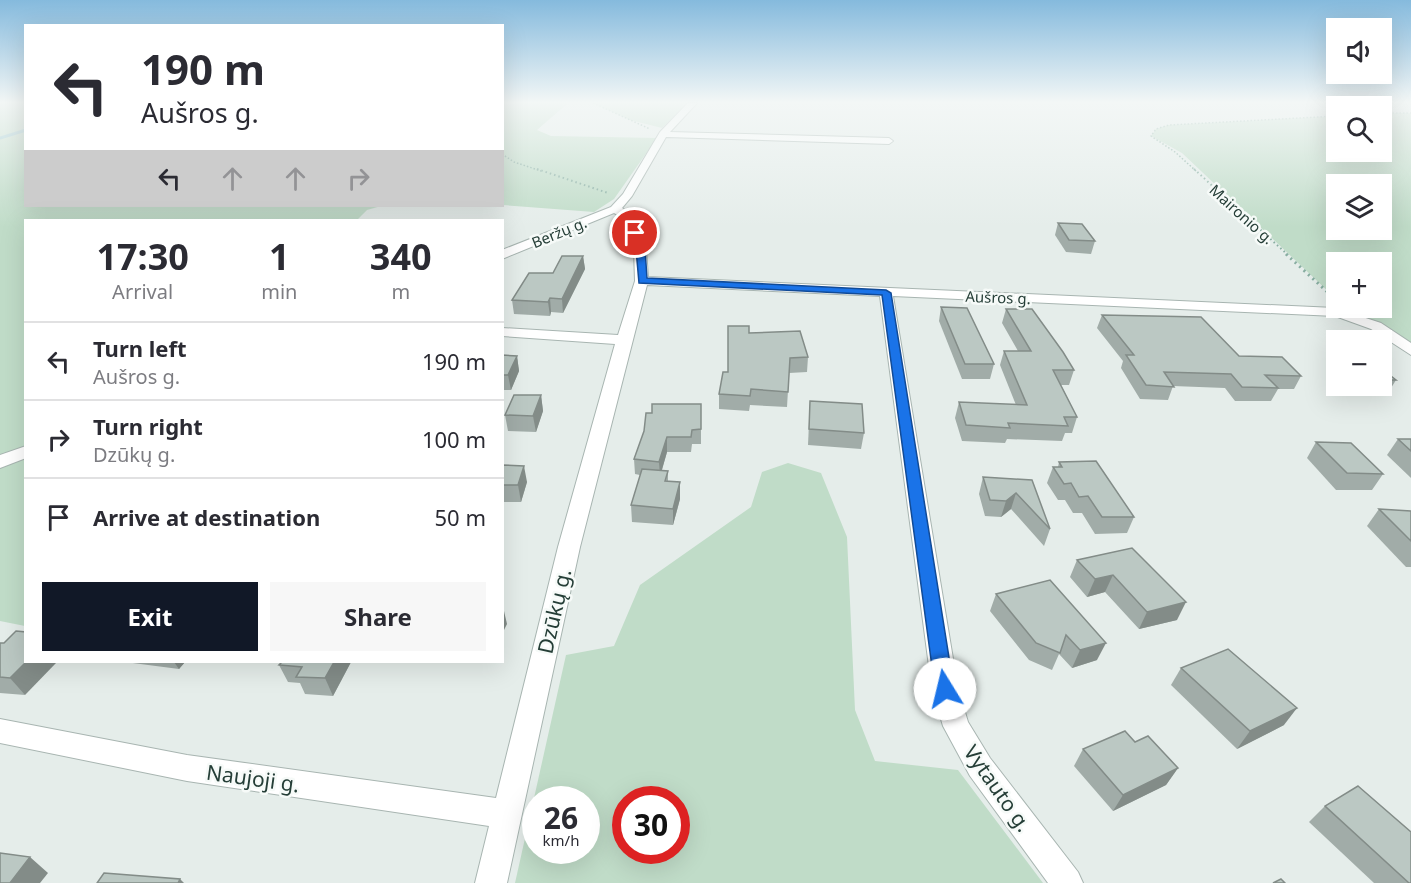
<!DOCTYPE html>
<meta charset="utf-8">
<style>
:root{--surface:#fff;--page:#f7f7f7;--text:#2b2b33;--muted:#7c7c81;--line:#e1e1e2;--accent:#111827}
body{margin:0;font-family:"Noto Sans",sans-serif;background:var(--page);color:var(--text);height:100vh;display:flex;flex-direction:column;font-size:22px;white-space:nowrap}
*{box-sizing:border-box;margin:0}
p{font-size:20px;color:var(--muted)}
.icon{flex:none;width:33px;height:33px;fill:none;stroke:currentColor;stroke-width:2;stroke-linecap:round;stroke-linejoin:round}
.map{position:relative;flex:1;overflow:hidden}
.panel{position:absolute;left:24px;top:219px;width:480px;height:444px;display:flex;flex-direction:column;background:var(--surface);border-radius:0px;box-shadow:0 6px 24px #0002}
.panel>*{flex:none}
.top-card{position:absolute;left:24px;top:24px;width:480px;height:183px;border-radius:0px;box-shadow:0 6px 24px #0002;background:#fff;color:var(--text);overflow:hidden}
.controls{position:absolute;left:1326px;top:18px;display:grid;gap:12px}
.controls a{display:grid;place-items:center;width:66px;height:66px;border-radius:0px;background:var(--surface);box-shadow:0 6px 24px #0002;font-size:30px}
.speed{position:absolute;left:522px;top:786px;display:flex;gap:12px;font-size:30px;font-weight:700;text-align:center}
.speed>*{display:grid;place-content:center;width:78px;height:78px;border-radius:50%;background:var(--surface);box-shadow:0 6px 24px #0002;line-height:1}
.speed small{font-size:15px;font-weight:400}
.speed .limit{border:9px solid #d22;background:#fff;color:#111}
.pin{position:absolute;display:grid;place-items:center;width:51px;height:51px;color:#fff;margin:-26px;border:3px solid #fff;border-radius:50%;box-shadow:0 2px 6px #0007}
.me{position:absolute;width:66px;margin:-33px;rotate:351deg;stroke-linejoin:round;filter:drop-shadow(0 0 4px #0008)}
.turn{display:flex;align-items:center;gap:21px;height:126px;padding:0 18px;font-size:27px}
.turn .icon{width:78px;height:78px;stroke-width:2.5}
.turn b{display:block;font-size:42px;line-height:51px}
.lanes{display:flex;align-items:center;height:57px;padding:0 18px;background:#0003;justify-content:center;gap:30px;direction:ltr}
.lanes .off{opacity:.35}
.eta{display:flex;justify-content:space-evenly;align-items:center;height:102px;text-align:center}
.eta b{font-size:36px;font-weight:700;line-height:42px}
.button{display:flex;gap:12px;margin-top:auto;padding:12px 18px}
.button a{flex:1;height:69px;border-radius:0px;background:var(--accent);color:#fff;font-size:24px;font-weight:700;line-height:69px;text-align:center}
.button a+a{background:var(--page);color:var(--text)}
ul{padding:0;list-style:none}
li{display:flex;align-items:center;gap:18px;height:78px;padding:0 18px;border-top:2px solid var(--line)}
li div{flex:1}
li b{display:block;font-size:22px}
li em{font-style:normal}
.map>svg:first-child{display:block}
.green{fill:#c0dcc8;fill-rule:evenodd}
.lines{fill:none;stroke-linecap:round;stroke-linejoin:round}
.stream{stroke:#92c4cd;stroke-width:3}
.minor-casing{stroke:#a8b5b1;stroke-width:2}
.path-far2{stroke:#88aea2;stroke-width:1.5;stroke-dasharray:1.5 2;stroke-linecap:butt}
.path-far1{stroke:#88aea2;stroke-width:2;stroke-dasharray:1.5 3;stroke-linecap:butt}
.path{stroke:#88aea2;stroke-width:3;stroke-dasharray:2 4;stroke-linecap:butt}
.minor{fill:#fff;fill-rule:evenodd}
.wall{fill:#a1aca8}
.shaded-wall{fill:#838c88}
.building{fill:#bbc8c3;stroke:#838c88;stroke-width:1.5}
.route{fill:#1a73e8;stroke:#114b97;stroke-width:1.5}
.labels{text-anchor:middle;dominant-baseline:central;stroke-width:5;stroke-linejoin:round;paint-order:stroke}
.far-street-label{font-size:15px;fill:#253e37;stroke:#f6faf8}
.near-street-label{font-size:21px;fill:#253e37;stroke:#f6faf8}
</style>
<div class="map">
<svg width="1411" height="883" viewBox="0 0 1411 883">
<rect width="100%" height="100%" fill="#e5edea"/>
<g class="green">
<path d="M0,103H25L26,206H381L367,210L357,220H26L25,626L0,621Z"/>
<path d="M519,103H568L537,130L551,136L657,138L614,199L594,212L503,205V105Z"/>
<path d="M593,103H688L662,128L630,120Z"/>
<path d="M1382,113H1411V345L1382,323L1338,308H1382V262H1336V304L1333,296L1182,153L1151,136L1156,129L1169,125L1336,116V152H1382ZM1336,184H1382V230H1336Z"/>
<path d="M788,463L821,473L847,537L855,710L875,761L958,770L1043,883H515L566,655L614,646L640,585L751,507L762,472ZM536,800H586V850H536ZM626,800H676V850H626Z"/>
</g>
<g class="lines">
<path class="stream" d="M0,138L26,130"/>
<g class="minor-casing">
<g id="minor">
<path d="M688,103H697L670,132L889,138L893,141L889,144L666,137L632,196L622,208L636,217L646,249L648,277L1335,308L1381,323L1411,343V355L1371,329L1335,316L893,296L958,689L968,722L990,758L1078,872L1083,883H1048L970,776L943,726L932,689L880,296L647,285L580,547L507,883H475L489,826L187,781L0,743V719L187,755L496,798L558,547L615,344L502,336V328L618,335L635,281L634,249L625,219L614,213L502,259V250L611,207L623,194L660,132Z"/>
<path d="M26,446V458L0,468V455Z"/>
</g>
</g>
<g class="path-far2">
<path d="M593,103L650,129"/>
<path d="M1382,113H1411"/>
<path d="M502,154L514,162L541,171"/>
<path d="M1196,171L1175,152L1151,136L1156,129L1169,125L1336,116"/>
</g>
<g class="path-far1">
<path d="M537,169L608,193"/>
<path d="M1194,169L1288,255"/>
</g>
<path class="path" d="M1286,254L1334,298"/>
<use href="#minor" class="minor"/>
</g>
<g class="wall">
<path d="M1058,223L1095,241L1091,254L1066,252L1055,235Z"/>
<path d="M583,256L585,269L563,313L551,312L550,316L514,314L512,300L553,273Z"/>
<path d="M941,307L994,364L990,379H962L939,321Z"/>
<path d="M1006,309L1074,370L1069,385H1061L1077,417L1072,433H1065L1062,441L1007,439L1005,443L962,441L955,418L959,402L1016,405L1000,365L1004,351H1018L1002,323Z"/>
<path d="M1102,315L1239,356L1301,376L1294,389H1278L1271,401H1235L1225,388L1173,386L1168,400L1140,399L1121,368L1123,361L1097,328Z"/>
<path d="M749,333L808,357L807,372L789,373L787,407L750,405L749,411L719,409V394L728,372Z"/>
<path d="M502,355L517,356L519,371L511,390H502Z"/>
<path d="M1336,365V380L1331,375Z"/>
<path d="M1382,369L1396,380L1386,396L1354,395L1343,386H1382Z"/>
<path d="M541,395L543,411L536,432L508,431L505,415Z"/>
<path d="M810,401L864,433L861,449L808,445Z"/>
<path d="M701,404V444H692L691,452H667L662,470L668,471V481L680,499L673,525L632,522L631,505L640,475L635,474L634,459L652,413Z"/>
<path d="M1398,439H1411V478L1387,455Z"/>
<path d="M1316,442L1383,474L1372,490H1336L1307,458Z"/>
<path d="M1059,462L1134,517L1127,533L1095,534L1082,513H1073L1065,500H1058L1047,483L1053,467H1058Z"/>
<path d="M502,465L527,482L521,502H502Z"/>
<path d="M983,477L1032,480L1050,529L1044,546L1011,509L1001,517L985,516L979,494Z"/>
<path d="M1379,509L1411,511V567H1406L1367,526Z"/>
<path d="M1132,548L1177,620L1139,629L1105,592L1087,597L1070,577L1077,560Z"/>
<path d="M1050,580L1097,660L1072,668L1059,654L1052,670L1029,660L990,611L996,594Z"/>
<path d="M0,643L25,695L0,693Z"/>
<path d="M125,662H185L179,669Z"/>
<path d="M351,662L333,696L305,694L300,683L288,682L279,665Z"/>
<path d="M1181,668L1284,725L1237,749L1171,685Z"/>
<path d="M1135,742L1178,768L1166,785L1113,811L1074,766L1083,749Z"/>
<path d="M1325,806L1411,883H1374L1309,822Z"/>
</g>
<g class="shaded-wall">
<path d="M583,256L585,269L563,313L562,299Z"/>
<path d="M550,298L551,312L550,316L548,302Z"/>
<path d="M517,356L519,371L511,390L508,375Z"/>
<path d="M541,395L543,411L536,432L533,416Z"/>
<path d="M667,437V452L660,476L659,462Z"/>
<path d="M524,466L527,482L521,502L518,485Z"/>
<path d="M680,482V499L673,525V509Z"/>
<path d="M1016,493L1011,509L1001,517L1006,501Z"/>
<path d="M1113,575L1105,592L1087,597L1095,579Z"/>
<path d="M1186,602L1177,620L1139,629L1147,612Z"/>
<path d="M504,611L507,624L502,634V613Z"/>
<path d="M1106,643L1097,660L1072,668L1080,650Z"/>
<path d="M26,662H57L25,695L10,678Z"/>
<path d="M174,662H185L179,669Z"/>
<path d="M334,662H351L333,696L325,678Z"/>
<path d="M1297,708L1284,725L1237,749L1250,731Z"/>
<path d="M1178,768L1166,785L1113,811L1123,795Z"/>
<path d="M30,857L48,873L40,883H10Z"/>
<path d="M180,879L184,883H178Z"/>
</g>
<g class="building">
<path d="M1058,223L1082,224L1095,241L1069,240Z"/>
<path d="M562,256H583L562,299L550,298L548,302L512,300L529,273H553Z"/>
<path d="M941,307L967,308L994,364H965Z"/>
<path d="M1006,309H1032L1063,352L1074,370H1053L1077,417H1064L1068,426L1008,423L1010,428L966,425L959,402L1027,405L1004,351H1031Z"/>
<path d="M1102,315L1201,317L1239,356L1282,357L1301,376L1265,375L1278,388L1242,387L1231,374L1164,372L1174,387L1146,385L1126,355H1134Z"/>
<path d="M728,326H749V333L800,331L808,357L790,358L788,392L751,389L750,396L719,394L723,372H728Z"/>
<path d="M502,355L517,356L508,375H502Z"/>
<path d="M1382,369L1396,380H1382Z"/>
<path d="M514,395H541L533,416L505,415Z"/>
<path d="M810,401L862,404L864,433L809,429Z"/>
<path d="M652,404H701V429L692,430L691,437H667L659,462L634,459L644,431L646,413H652Z"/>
<path d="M1398,439H1411V451Z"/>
<path d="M1316,442L1351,443L1383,474L1347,473Z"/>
<path d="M1096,461L1134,517H1102L1088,496L1079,497L1071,483L1064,484L1053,467H1062L1059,462Z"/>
<path d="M502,465L524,466L518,485H502Z"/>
<path d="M642,469L668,471L665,481L680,482L673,509L631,505Z"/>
<path d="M983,477L1032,480L1050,529L1016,493L1006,501L990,500Z"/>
<path d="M1379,509L1411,511V541Z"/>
<path d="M1132,548L1186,602L1147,612L1113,575L1095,579L1077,560Z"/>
<path d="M1050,580L1106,643L1080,650L1066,635L1060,653L1036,643L996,594Z"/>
<path d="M16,631L26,632V662L10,678L0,677V643H4Z"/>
<path d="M1228,649L1297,708L1250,731L1181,668Z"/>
<path d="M282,662H334L325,678L296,677L302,667L279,665Z"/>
<path d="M1125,731L1135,742L1148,736L1178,768L1123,795L1083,749Z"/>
<path d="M1358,786L1411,832V883H1409L1325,806Z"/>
<path d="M0,853L30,857L10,883H0Z"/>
<path d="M104,873L180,879L178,883H97Z"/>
<path d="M1281,879L1285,883H1273Z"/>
</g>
<linearGradient id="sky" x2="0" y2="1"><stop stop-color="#85badd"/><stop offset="0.45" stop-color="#f3f7f6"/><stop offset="1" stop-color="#f3f7f6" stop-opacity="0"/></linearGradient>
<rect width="1411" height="227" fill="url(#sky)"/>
<path class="route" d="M635,231L639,233L645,249L647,278L886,290L891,293L954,689L952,695L945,697L938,695L935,689L882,295L639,283L636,249L631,233Z"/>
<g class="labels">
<g class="far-street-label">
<text transform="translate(1242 214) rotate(42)">Maironio g.</text>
<text transform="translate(559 232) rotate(-22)">Beržų g.</text>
<text transform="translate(998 297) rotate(2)">Aušros g.</text>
</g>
<g class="near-street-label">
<text transform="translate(554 611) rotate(-77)">Dzūkų g.</text>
<text transform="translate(253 778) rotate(8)">Naujoji g.</text>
<text transform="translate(998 788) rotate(55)">Vytauto g.</text>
</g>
</g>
</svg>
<div class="controls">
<a><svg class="icon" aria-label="sound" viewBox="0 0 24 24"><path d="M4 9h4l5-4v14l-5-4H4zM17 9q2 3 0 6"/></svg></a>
<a><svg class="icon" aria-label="search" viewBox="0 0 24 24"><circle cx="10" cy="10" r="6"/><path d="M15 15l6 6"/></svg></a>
<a><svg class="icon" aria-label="layers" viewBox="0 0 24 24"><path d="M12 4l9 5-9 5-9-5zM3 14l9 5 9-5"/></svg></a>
<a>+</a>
<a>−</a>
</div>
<div class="speed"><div>26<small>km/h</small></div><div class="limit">30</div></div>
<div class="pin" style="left:635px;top:233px;background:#d93025"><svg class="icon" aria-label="arrive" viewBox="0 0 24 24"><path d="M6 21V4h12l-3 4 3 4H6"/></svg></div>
<svg class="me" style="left:945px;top:689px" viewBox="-20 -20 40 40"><circle r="19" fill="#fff"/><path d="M0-13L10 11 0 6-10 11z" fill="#1a73e8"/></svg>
<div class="top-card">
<div class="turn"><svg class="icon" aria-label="left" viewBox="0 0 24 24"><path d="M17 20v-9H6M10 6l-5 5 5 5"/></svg><div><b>190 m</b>Aušros g.</div></div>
<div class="lanes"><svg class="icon" aria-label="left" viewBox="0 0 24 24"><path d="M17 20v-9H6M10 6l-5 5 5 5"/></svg><svg class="icon off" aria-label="ahead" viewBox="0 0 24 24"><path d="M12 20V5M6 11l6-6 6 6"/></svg><svg class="icon off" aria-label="ahead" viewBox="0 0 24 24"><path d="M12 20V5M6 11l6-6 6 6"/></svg><svg class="icon off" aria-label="right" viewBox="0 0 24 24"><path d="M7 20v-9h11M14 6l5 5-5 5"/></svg></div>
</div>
<section class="panel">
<div class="eta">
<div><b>17:30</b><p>Arrival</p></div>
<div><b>1</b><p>min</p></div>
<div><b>340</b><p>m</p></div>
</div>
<ul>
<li><svg class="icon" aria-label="left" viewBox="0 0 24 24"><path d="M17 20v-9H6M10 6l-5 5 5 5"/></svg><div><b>Turn left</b><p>Aušros g.</p></div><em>190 m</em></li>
<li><svg class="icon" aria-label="right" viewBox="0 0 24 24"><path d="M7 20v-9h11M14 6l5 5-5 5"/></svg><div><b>Turn right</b><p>Dzūkų g.</p></div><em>100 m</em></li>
<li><svg class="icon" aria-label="arrive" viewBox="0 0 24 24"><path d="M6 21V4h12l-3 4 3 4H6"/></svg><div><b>Arrive at destination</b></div><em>50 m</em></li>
</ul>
<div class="button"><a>Exit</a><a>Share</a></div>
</section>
</div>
